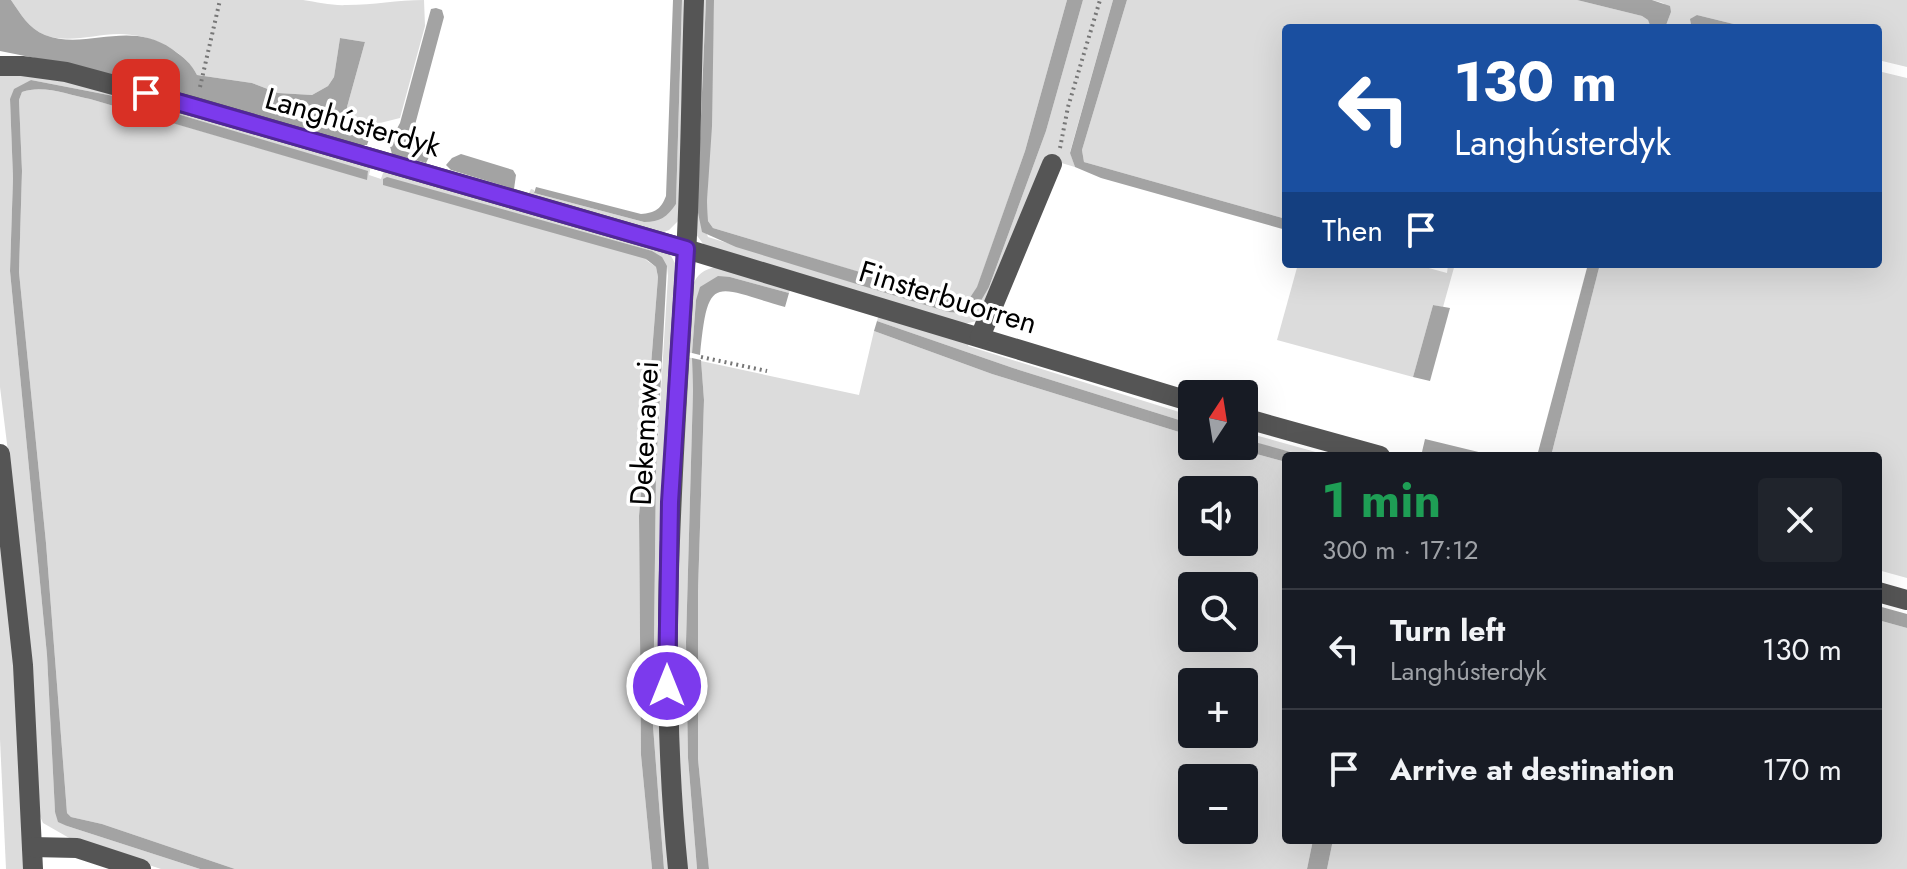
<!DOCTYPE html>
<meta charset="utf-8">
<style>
:root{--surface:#171b24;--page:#20242c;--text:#f1f3f6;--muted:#9ea1a6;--line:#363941}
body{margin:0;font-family:Jost,sans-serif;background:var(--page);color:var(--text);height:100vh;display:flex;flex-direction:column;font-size:30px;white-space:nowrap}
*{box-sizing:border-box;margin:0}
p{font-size:26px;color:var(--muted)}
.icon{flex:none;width:44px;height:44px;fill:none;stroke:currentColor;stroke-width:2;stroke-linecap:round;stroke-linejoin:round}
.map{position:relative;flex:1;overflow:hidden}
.drawer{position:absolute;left:1282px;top:452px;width:600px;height:392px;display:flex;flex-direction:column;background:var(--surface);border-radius:8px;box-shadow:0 8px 32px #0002}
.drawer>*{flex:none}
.guide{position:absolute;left:1282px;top:24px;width:600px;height:244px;border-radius:8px;box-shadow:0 8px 32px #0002;background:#1a4fa0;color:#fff;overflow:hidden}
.needle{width:52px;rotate:12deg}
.fabs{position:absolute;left:1178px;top:380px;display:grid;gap:16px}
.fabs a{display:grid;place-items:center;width:80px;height:80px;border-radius:8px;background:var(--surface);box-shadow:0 8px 32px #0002;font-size:40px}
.pin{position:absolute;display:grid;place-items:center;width:68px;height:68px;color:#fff;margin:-34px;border-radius:16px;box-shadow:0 4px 12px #0006}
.me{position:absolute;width:88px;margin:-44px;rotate:0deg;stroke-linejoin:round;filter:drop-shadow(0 0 6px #0008)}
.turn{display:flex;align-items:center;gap:28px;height:168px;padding:0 40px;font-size:36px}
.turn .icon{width:104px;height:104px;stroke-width:2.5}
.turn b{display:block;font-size:56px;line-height:68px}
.then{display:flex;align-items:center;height:76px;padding:0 40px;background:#0003;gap:16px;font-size:30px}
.round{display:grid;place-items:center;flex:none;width:84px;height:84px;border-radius:8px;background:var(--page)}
.summary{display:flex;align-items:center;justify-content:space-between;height:136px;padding:0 40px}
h1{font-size:48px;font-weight:700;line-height:60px;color:#1e9e55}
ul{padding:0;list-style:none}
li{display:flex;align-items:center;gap:24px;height:120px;padding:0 40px;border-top:2px solid var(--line)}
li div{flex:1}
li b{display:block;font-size:30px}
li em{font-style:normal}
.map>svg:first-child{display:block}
.green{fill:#dcdcdc;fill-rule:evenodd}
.water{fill:#a3a3a3}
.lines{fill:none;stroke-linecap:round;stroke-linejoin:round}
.path{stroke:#777;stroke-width:4;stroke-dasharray:2 4;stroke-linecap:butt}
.minor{stroke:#555;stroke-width:20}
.route-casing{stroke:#51269a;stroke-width:20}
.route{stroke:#7c3aed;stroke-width:14}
.labels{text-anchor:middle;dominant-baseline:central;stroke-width:7;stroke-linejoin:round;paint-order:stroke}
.street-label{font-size:30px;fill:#000;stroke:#fff}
</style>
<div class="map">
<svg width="1907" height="869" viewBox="0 0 1907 869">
<rect width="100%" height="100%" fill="#fff"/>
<g class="green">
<path d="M11,0H303C317,2 333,6 347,5C374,5 397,0 424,0L425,26L400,118L364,127C354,122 349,117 347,107L365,42L340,38L334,77L328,86L312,95L278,93L252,83L197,75C183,48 148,34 119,34C94,34 69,44 45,35C29,29 20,13 11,0Z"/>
<path d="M682,0H688L679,220L669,230L661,233L529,193L531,189L534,190V193L644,222L676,204Z"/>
<path d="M698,0H706L697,208L708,237L948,312L989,287L1046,131L1083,0H1113L1070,152L1075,167L1048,159L981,320L964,324L704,245L695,233Z"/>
<path d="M714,0H1067L1025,151L977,288L969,299L952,300L713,228L708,221L707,201Z"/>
<path d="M1127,0H1577L1642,16L1648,20L1651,27L1286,28V219L1084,162L1082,150Z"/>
<path d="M1652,0H1907V67L1878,60V28H1750L1697,15L1692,24L1705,28H1665L1671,12L1663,3Z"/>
<path d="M29,71L371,166L369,175L381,179L384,170L670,254L678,269L672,869H664L653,726L656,471L668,276L667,266L646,260L656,267L658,277L639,516L641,755L652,869H235L102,824L71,817L67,813L46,543L19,272L22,171L19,100L22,92C43,84 69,95 90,99L366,179L368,172L124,98L31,80L10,99L13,178L10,271L47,655L55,812L67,826L200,869H161L71,839L43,823L39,814L20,549L0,387V72Z"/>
<path d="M1878,71L1907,78V578L1878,570V456H1551L1600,264H1878Z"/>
<path d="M1298,264H1414L1447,273L1448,265L1446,264H1455L1443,307L1433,305L1413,377L1277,340Z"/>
<path d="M715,267L791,287L789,293L730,277L696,300L692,353L686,352L693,285C697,274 704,270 715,267Z"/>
<path d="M879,314L970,340L968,346L1192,416V424L1013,368L877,321Z"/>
<path d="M874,331L992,374L1192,436V446H1227L1286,462V840H1313L1307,869H709L698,759V591L704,400L701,361L859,395ZM1192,490H1244V542H1192ZM1192,586H1244V638H1192ZM1192,682H1244V734H1192ZM1192,778H1244V830H1192Z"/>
<path d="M685,357L692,358L693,390L686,642L688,758L697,869H684L673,717Z"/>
<path d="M1244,432L1330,456C1300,456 1273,448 1244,439Z"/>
<path d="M0,515L15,665L24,869H6L0,739Z"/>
<path d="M1878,620L1907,628V869H1327L1333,840H1878Z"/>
</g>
<g class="water">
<path d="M0,0H11C20,13 29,29 45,35C86,51 128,19 172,49C183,57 191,63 197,75L252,83L278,93L312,95L328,86L334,77L340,38L365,42L347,107C349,121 362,125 370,136L367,145H358C240,110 122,74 0,51Z"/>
<path d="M673,0H682L676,204C667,217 660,222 644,222L534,193L536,187L641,214C655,213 661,209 666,196Z"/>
<path d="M706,0H714L712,126L707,201L708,221L713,228L960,302L969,299L977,287L1025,151L1067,0H1083L1046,131L989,287L979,304L967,313L948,312L736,247L702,232L697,208Z"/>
<path d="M1113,0H1127L1082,150L1084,162L1286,219V230L1101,178L1075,167L1070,153Z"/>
<path d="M1577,0H1652L1670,6L1671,12L1665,28H1651L1648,20L1642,16Z"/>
<path d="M436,8L442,10L444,17L412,136L414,145L430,155L426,163L392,154L389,143L400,123L429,16L431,9Z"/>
<path d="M1697,15L1750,28H1705L1691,24L1690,19Z"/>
<path d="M31,80L124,98L368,171L367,180L90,99C69,95 43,84 22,92L19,100L22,171L19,272L46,543L67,813L71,817L102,824L235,869H200L67,826L58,822L55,812L47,655L10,271L13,178L10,99L14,89Z"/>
<path d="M461,154L513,170L516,175L514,189L451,170L446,165L452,158Z"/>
<path d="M387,177L652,251L662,257L667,266L656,471L653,726L664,869H652L641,755L639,516L658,277L656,267L646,259L383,185V179Z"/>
<path d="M1588,264H1600L1551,456H1537Z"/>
<path d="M718,276L730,277L789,293L785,307C714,287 708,272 700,355L692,353L696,300L700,287Z"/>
<path d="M1433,305L1450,308L1430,381L1413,377Z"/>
<path d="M877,321L1013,368L1192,424V436L992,374L874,331Z"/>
<path d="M692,358L701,360L704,400L698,591V759L709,869H697L688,758L686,642L693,390Z"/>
<path d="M1244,439L1305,456H1286V462L1227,446H1244Z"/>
<path d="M1425,439L1495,456H1437L1422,452Z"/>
<path d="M1878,606L1907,614V628L1878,620Z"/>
<path d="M1313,840H1333L1327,869H1307Z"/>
</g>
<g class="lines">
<g class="path">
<path d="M200,87L220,0"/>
<path d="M1060,148L1068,107L1100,0"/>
<path d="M701,357L767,371"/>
</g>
<g class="minor">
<path d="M0,66H22L66,72L195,107L686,249L1192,402"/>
<path d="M980,337L1052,164"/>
<path d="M1244,418L1380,456"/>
<path d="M0,454L23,665L33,869"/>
<path d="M1878,592L1907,600"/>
<path d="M32,847L77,848L141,869"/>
<path d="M678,869C657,663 673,459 686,254C691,169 691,84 694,0"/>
</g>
</g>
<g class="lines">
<g class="route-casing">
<path id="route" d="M146,93L686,249L670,502L667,686"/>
</g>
<use href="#route" class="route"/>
</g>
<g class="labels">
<g class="street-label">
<text transform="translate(353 122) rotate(16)">Langhústerdyk</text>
<text transform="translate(948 297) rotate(17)">Finsterbuorren</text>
<text transform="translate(644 433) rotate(-87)">Dekemawei</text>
</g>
</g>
</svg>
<div class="fabs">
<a><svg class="needle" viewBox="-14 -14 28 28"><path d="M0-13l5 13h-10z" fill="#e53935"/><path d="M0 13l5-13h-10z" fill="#9ea1a6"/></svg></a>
<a><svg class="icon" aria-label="sound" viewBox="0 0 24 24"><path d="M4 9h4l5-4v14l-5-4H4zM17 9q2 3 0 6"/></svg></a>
<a><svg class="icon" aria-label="search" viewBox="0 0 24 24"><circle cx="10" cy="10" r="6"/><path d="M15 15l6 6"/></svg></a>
<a>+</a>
<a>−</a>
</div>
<div class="pin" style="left:146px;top:93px;background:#d93025"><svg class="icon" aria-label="arrive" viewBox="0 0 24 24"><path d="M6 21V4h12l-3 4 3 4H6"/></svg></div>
<svg class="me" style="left:667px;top:686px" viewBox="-20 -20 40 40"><circle r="17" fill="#7c3aed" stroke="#fff" stroke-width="3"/><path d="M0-11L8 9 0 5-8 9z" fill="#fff"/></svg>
<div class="guide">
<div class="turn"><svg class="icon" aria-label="left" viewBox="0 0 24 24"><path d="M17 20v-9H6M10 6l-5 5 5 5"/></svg><div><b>130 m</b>Langhústerdyk</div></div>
<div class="then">Then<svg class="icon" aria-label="arrive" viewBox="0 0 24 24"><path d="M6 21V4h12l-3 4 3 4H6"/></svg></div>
</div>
<section class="drawer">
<div class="summary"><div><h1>1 min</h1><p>300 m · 17:12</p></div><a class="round"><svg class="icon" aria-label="close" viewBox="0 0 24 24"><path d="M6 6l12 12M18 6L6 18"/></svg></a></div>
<ul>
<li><svg class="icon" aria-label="left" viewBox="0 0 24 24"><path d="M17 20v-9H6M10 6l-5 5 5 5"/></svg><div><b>Turn left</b><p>Langhústerdyk</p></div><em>130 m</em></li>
<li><svg class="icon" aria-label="arrive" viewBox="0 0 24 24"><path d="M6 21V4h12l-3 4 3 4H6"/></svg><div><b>Arrive at destination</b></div><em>170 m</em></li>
</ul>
</section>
</div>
